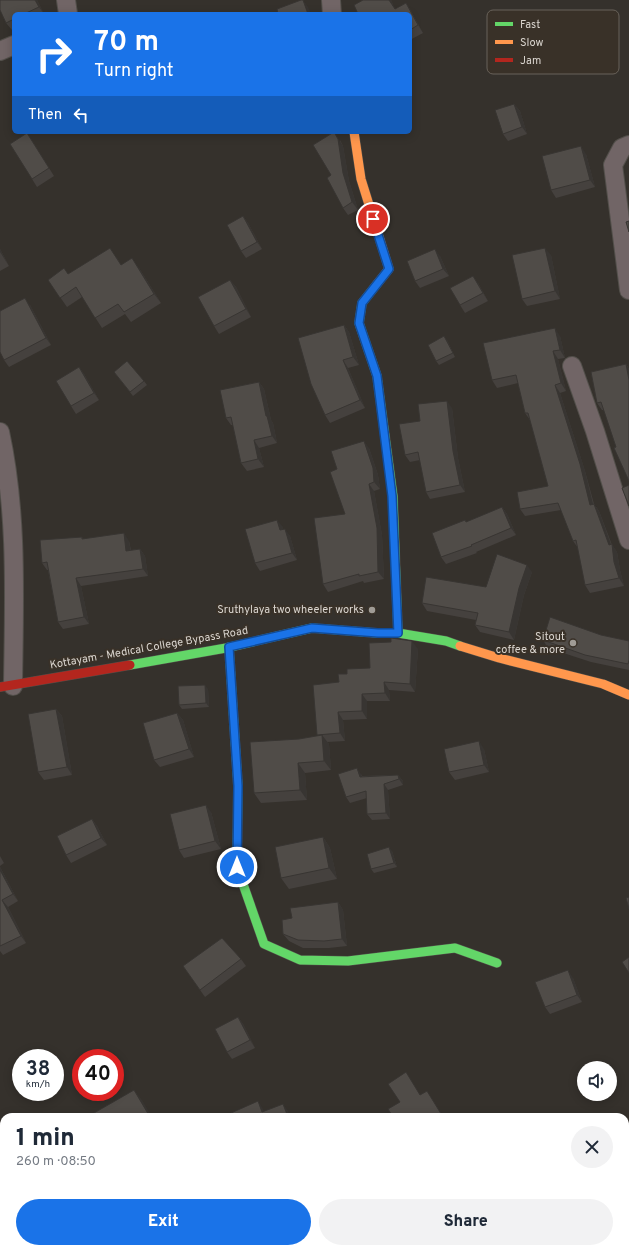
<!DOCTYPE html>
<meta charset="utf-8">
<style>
:root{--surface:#fff;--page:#f2f2f3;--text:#1f2937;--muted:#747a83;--accent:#1a73e8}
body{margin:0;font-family:Overpass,sans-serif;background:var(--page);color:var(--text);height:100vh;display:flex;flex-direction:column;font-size:15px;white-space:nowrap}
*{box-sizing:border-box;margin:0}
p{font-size:13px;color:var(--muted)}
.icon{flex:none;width:22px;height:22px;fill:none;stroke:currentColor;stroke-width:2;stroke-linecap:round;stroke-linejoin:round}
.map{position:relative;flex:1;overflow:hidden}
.details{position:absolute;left:0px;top:1113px;width:629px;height:140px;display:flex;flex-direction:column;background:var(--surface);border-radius:12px 12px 0 0;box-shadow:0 2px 10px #0003}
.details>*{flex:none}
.guide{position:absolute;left:12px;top:12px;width:400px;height:122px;border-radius:6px;box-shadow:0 2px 10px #0003;background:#1a73e8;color:#fff;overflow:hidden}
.fabs{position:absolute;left:577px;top:1061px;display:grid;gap:8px}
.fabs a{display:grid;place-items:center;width:40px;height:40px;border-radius:50%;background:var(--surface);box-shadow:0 2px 10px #0003;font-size:20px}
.speed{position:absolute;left:12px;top:1049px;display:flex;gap:8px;font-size:20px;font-weight:700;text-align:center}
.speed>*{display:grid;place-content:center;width:52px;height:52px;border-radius:50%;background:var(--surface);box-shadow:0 2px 10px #0003;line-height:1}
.speed small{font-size:10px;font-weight:400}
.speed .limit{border:6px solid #d22;background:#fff;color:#111}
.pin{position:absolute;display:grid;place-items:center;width:34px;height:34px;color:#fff;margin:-17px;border:2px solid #fff;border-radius:50%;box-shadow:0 1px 4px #0007}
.me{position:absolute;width:44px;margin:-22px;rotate:0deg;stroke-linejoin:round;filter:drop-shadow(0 0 3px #0008)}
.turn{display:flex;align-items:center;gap:14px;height:84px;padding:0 16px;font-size:18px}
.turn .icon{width:52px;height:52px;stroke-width:2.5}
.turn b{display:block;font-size:28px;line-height:34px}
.then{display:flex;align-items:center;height:38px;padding:0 16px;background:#0003;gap:8px;font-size:15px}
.round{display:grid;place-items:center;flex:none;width:42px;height:42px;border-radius:21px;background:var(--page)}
.head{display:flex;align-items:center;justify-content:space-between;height:68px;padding:0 16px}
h1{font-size:24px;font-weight:800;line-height:30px}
.primary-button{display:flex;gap:8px;margin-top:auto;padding:8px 16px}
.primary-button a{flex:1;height:46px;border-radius:24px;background:var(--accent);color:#fff;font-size:16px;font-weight:800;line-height:46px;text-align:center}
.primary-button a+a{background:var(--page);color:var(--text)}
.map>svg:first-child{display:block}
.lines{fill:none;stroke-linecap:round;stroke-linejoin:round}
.street-casing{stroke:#524f4a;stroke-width:20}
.fast-casing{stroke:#524f4a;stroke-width:10}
.slow-casing{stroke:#524f4a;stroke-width:10}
.jam-casing{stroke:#524f4a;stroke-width:10}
.street{stroke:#716566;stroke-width:18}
.fast{stroke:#63d668;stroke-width:9}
.slow{stroke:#ff974d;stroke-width:9}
.jam{stroke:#b3261e;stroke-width:9}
.wall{fill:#45413e}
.shaded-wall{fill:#383532}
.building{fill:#504c48;stroke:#383532}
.route-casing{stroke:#114b97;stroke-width:10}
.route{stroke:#1a73e8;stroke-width:7}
.poi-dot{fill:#a09c96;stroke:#393128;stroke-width:1.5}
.labels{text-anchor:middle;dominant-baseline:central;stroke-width:4;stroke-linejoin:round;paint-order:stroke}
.poi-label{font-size:11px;fill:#dad5cf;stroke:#393128;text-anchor:end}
.street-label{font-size:11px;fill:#dad5cf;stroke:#393128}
.key{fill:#393128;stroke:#69625a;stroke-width:1}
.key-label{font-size:11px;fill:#dad5cf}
</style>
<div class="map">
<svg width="629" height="1253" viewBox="0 0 629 1253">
<rect width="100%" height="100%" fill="#35312c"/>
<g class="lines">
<g class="street-casing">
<g id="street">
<path d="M66,0L68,14"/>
<path d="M331,0L332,14"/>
<path d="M0,51L14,45"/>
<path d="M629,145L622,148L613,165L629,290"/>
<path d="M572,366L595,431L629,540"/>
<path d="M0,432C18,515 14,601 13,686"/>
</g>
</g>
<g class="fast-casing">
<g id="fast">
<path d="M377,284L362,303L359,323L377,376L393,496L398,633"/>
<path d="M229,647L238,786L237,867L264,944L300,960L348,961L455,948L497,963"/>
<path d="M130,665L226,648L312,628L377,633H398L446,641L460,646"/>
</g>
</g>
<g class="slow-casing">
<g id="slow">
<path d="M354,132L361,179L389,269L377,284"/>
<path d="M460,646L499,658L603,684L629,695"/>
</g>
</g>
<g class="jam-casing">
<path id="jam" d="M0,687L130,665"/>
</g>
<use href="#street" class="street"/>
<use href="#fast" class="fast"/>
<use href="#slow" class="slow"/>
<use href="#jam" class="jam"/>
</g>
<g class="wall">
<path d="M0,0H37L44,14H14V29L12,30L6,23L0,10Z"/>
<path d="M363,0H391L395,9L406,3L411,11L423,33L410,40V14Z"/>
<path d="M514,104L520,111L527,134L508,141L503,134Z"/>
<path d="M27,133L54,176L37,187L32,179Z"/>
<path d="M340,140L343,146L349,181L358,210L348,215L343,208Z"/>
<path d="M586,154L595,187L556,198L551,190Z"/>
<path d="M243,216L248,223L262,249L246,258L241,251Z"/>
<path d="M0,249L9,266L0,271Z"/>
<path d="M551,255L560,299L527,306L522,299Z"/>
<path d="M440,256L449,276L420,288L415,281Z"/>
<path d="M117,258L121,265L139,268L161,303L131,322L125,314L102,328L82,297L67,307L48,280Z"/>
<path d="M230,280L236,287L251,317L219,334L214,326Z"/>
<path d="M478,283L488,301L465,313L460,305Z"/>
<path d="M30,305L51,345L9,367L4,360Z"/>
<path d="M344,325L349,332L359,365L348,368L365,408L330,423L325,415Z"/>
<path d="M560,336L565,358L558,359L566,391L560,393L585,471L594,504L599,511L612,545L617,552L620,570L624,586L590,593L585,585L578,548L573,541L561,510L525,516L520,509L548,486L530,420L525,413L518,383L497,388L492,380Z"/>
<path d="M447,340L455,357L439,365L436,361Z"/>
<path d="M626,364L629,369V481L614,448L616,447L604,410H602L597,403L591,372Z"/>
<path d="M79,367L84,374L99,400L76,414L71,406Z"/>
<path d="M114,372L144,381L147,385L133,396Z"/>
<path d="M259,382L264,389L271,420L273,423L277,443L259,448L264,467L247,471L241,463L233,425H231L226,418Z"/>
<path d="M452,408L458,458L465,492L430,499L426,492L420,460L410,462L405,455L420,421Z"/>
<path d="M369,448L378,475L380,489L374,491L382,535L384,579L364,583L363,581L328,592L323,584L345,514L337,469Z"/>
<path d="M502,507L507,514L516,535L476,552L477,553L446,564L441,557L467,522Z"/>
<path d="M283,527V529L290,536L297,560L260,571L255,563Z"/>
<path d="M82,537L83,539L129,541L131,550L140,549L145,556L148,576L81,586L89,624L63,629L58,622L48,570H47L42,563Z"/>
<path d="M532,572L524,595L514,640L480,632L475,625L476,620L427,611L422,603L486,587Z"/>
<path d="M601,635L629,641V670L591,662L548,648L543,640Z"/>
<path d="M418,649L415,692L389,690L390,701H367V719L343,720L345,741L327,742L329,744L331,770L305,773L307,800L261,803L254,793L299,739L318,736L339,682L347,674L370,668Z"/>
<path d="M208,689L209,707L182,709L179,705Z"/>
<path d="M56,709L62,716L72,775L44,780L38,772Z"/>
<path d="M177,713L183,720L194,757L160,767L154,760Z"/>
<path d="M484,749L489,772L455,780L449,772Z"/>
<path d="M361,774L362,776L398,775L403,781V785L388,790L390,819L372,820L367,814V798L350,803L346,797Z"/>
<path d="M211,812L221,849L184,858L179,850Z"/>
<path d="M92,819L97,826L107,845L71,863L66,855Z"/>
<path d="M323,837L330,848L337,879L289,889L281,878Z"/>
<path d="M392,851L397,867L374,873L371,869Z"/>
<path d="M0,856L4,863L0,866Z"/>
<path d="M0,867L18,901L8,907L26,943L3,955L0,951Z"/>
<path d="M338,902L343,910L347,946L329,948H303L289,941L283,934L292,918Z"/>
<path d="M241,959L246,966L205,997L183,966Z"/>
<path d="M573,978L582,1002L550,1014L545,1007Z"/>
<path d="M238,1017L243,1024L255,1048L232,1059L227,1052Z"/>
</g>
<g class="shaded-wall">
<path d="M35,0H37L44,14L39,7Z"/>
<path d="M303,0L308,7L311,14H308Z"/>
<path d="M389,0H391L398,14L395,9Z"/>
<path d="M406,3L411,11L423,33L418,25Z"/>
<path d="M514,104L520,111L527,134L522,127Z"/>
<path d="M334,132L343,146L349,181L358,210L352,202L343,173Z"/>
<path d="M581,146L586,154L595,187L590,180Z"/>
<path d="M243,216L248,223L262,249L257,242Z"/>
<path d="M545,248L551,255L560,299L555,291Z"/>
<path d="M0,249L9,266L0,252Z"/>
<path d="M435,249L440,256L449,276L443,269Z"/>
<path d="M132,258L139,268L161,303L154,294Z"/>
<path d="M473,276L478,283L488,301L483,293Z"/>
<path d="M230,280L236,287L251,317L246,309Z"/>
<path d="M25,298L30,305L51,345L46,338Z"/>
<path d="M344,325L349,332L359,365L353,357Z"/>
<path d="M555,328L560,336L565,358L560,350Z"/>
<path d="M444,336L447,340L455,357L453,353Z"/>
<path d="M553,351L558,359L566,391L561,383Z"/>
<path d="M343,360L348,368L365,408L360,400Z"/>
<path d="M626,364L629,369V380Z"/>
<path d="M79,367L84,374L99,400L94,393Z"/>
<path d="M259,382L264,389L271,420L273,423L277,443L272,436L266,416Z"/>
<path d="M555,385L560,393L585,471L595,512L590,505Z"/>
<path d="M447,401L452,408L458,458L465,492L460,485L453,451Z"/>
<path d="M254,440L259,448L264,467L258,459Z"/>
<path d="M364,441L369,448L378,475L380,489L374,482Z"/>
<path d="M369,484L374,491L382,535L384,579L378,572Z"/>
<path d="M594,504L599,511L612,547V544L617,552L620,570L624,586L619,578L609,545Z"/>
<path d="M502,507L507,514L516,535L511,528Z"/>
<path d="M277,520L283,527L285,538L280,530Z"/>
<path d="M285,529L290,536L297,560L292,553Z"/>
<path d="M124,533L129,541L132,558L126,551Z"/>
<path d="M140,549L145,556L148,576L143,569Z"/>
<path d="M527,565L532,572L524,595L514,640L509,632L519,588Z"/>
<path d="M76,578L81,586L89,624L84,617Z"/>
<path d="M412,641L418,649L415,692L410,684Z"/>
<path d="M384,682L389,690L390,701L385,693Z"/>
<path d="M205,685L208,689L209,707L206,703Z"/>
<path d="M362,694L367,701V719L362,711Z"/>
<path d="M56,709L62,716L72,775L67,767Z"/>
<path d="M338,712L343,720L345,741L340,733Z"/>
<path d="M177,713L183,720L194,757L189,749Z"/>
<path d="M322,735L329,744L331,770L324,761Z"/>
<path d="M479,741L484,749L489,772L484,765Z"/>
<path d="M298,763L305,773L307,800L300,790Z"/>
<path d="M357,768L361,774L364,783L360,777Z"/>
<path d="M398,775L403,781V785L399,779Z"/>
<path d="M384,784L388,790L390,819L386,813Z"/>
<path d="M206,805L211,812L221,849L215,841Z"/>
<path d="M92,819L97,826L107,845L101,838Z"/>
<path d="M323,837L330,848L337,879L329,868Z"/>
<path d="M389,847L392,851L397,867L394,863Z"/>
<path d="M0,867L18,901L13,894L0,870Z"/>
<path d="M2,900L8,907L26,943L21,936Z"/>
<path d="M338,902L343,910L347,946L342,939Z"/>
<path d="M568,970L573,978L582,1002L577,995Z"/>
<path d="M238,1017L243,1024L255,1048L250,1040Z"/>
<path d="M134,1090L142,1100L152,1117H150Z"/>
<path d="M427,1091L434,1102L444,1117H443Z"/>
<path d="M258,1101L263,1109L266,1117L262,1112Z"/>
<path d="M283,1104L288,1111L290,1117H288Z"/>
</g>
<g class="building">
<path d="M0,0H35L39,7L24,14H14V19L6,23L0,10Z"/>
<path d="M301,0H303L308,14H278L277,9Z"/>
<path d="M363,0H389L395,9L406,3L418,25L410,30V14H358L354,5Z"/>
<path d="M514,104L522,127L503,134L495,110Z"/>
<path d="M334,132L338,139L343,173L352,202L343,208L327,178L331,175L313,145Z"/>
<path d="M27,133L49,168L32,179L10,144Z"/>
<path d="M581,146L590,180L551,190L542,156Z"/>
<path d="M243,216L257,242L241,251L227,225Z"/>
<path d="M629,221V232L626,222Z"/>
<path d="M110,248L121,265L132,258L154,294L124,312L118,304L95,318L76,287L60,298L48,280L64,268L68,274Z"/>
<path d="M545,248L555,291L522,299L512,255Z"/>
<path d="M435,249L443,269L415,281L407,261Z"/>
<path d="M473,276L483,293L460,305L450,288Z"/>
<path d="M230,280L246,309L214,326L198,297Z"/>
<path d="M25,298L46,338L4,360L0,352V311Z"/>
<path d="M344,325L353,357L343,360L360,400L325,415L311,384L298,338Z"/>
<path d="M555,328L560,350L553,351L561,383L555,385L580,464L590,505L594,504L609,545L612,544L614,562L619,578L585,585L576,540L573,541L558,503L520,509L517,492L548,486L528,413H525L516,375L492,380L483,343Z"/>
<path d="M444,336L453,353L436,361L428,345Z"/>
<path d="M127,361L144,381L130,392L114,372Z"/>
<path d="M626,364L629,380V481L614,448L616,447L601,402L597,403L591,372Z"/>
<path d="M79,367L94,393L71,406L56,381Z"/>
<path d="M259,382L266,416H267L272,436L254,440L258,459L241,463L231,417L226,418L220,390Z"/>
<path d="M447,401L453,451L460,485L426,492L418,452L405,455L399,424L420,421L418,404Z"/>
<path d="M364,441L373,468L374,482L369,484L377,528L378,572L359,576V574L323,584L314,518L345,514L330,472L337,469L331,451Z"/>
<path d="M629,485V506L622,488Z"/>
<path d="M502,507L511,528L471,545L472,546L441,557L432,533L465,520L466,522Z"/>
<path d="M277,520L280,530L285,529L292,553L255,563L245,529Z"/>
<path d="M124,533L126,551L140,549L143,569L76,578L84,617L58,622L47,562L42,563L40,540L82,537V539Z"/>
<path d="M497,554L527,565L519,588L509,632L475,625L478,613L422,603L426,577L486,587Z"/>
<path d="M550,617L601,635L629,641V660L628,664L585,655L543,640Z"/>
<path d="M391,638L412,641L410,684L384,682L385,693L362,694V711L338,712L340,733L317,735L313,685L339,682L338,674H347V669L370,668L369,643L391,642Z"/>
<path d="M205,685L206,703L179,705L178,686Z"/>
<path d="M56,709L67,767L38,772L28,714Z"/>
<path d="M177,713L189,749L154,760L143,723Z"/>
<path d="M322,735L324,761L298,763L300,790L254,793L250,742L299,739Z"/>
<path d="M479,741L484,765L449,772L444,749Z"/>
<path d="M357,768L360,777L398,775L399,779L384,784L386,813L367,814L366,791L346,797L338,774Z"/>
<path d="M206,805L215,841L179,850L170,814Z"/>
<path d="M92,819L101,838L66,855L57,836Z"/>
<path d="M323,837L329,868L281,878L275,847Z"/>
<path d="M389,847L394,863L371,869L367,854Z"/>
<path d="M0,870L13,894L2,900L21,936L0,946Z"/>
<path d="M629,897V909L626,898Z"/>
<path d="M338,902L342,939L324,941L298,940L283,934L282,920L292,918L290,908Z"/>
<path d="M222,938L241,959L200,990L183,966Z"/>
<path d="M629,957V973L622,962Z"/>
<path d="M568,970L577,995L545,1007L535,982Z"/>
<path d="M238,1017L250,1040L227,1052L215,1029Z"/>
<path d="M406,1072L420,1095L427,1091L443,1117H393L388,1109L400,1102L388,1084Z"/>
<path d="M134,1090L150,1117H87Z"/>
<path d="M258,1101L262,1112L283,1104L288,1117H233L231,1113Z"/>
</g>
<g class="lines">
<g class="route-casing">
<path id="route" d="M237,867L238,786L229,647L312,628L378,633H398L392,496L377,376L359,323L362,303L389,269L373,219"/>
</g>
<use href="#route" class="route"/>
</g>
<g class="poi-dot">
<circle cx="372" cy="610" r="4"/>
<circle cx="573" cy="643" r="4"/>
</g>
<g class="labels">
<g class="poi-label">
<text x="364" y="610">Sruthylaya two wheeler works</text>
<text x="565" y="637">Sitout<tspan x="565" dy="13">coffee &amp; more</tspan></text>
</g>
<g class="street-label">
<text transform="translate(149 648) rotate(-10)">Kottayam - Medical College Bypass Road</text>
</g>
</g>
<rect x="487" y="10" width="132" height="64" rx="6" class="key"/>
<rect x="495" y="22" width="18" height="4" fill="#63d668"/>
<rect x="495" y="40" width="18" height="4" fill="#ff974d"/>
<rect x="495" y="58" width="18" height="4" fill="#b3261e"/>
<g class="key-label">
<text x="520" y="28">Fast</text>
<text x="520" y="46">Slow</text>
<text x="520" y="64">Jam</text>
</g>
</svg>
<div class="fabs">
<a><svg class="icon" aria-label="sound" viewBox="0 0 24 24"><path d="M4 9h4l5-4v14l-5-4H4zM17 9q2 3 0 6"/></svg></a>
</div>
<div class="speed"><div>38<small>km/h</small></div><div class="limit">40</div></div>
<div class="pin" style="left:373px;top:219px;background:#d93025"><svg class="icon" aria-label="arrive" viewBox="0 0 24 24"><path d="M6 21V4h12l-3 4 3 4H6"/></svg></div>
<svg class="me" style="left:237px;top:867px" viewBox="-20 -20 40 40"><circle r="17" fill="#1a73e8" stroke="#fff" stroke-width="3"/><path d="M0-11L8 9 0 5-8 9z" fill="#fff"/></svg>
<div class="guide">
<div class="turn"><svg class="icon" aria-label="right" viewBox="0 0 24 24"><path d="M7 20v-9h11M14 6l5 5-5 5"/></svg><div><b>70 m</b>Turn right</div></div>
<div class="then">Then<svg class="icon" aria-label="left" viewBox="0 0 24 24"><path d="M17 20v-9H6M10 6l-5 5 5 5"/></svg></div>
</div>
<section class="details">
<div class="head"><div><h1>1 min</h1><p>260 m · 08:50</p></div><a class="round"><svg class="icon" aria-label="close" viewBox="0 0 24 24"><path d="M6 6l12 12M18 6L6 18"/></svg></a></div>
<div class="primary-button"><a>Exit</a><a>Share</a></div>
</section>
</div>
